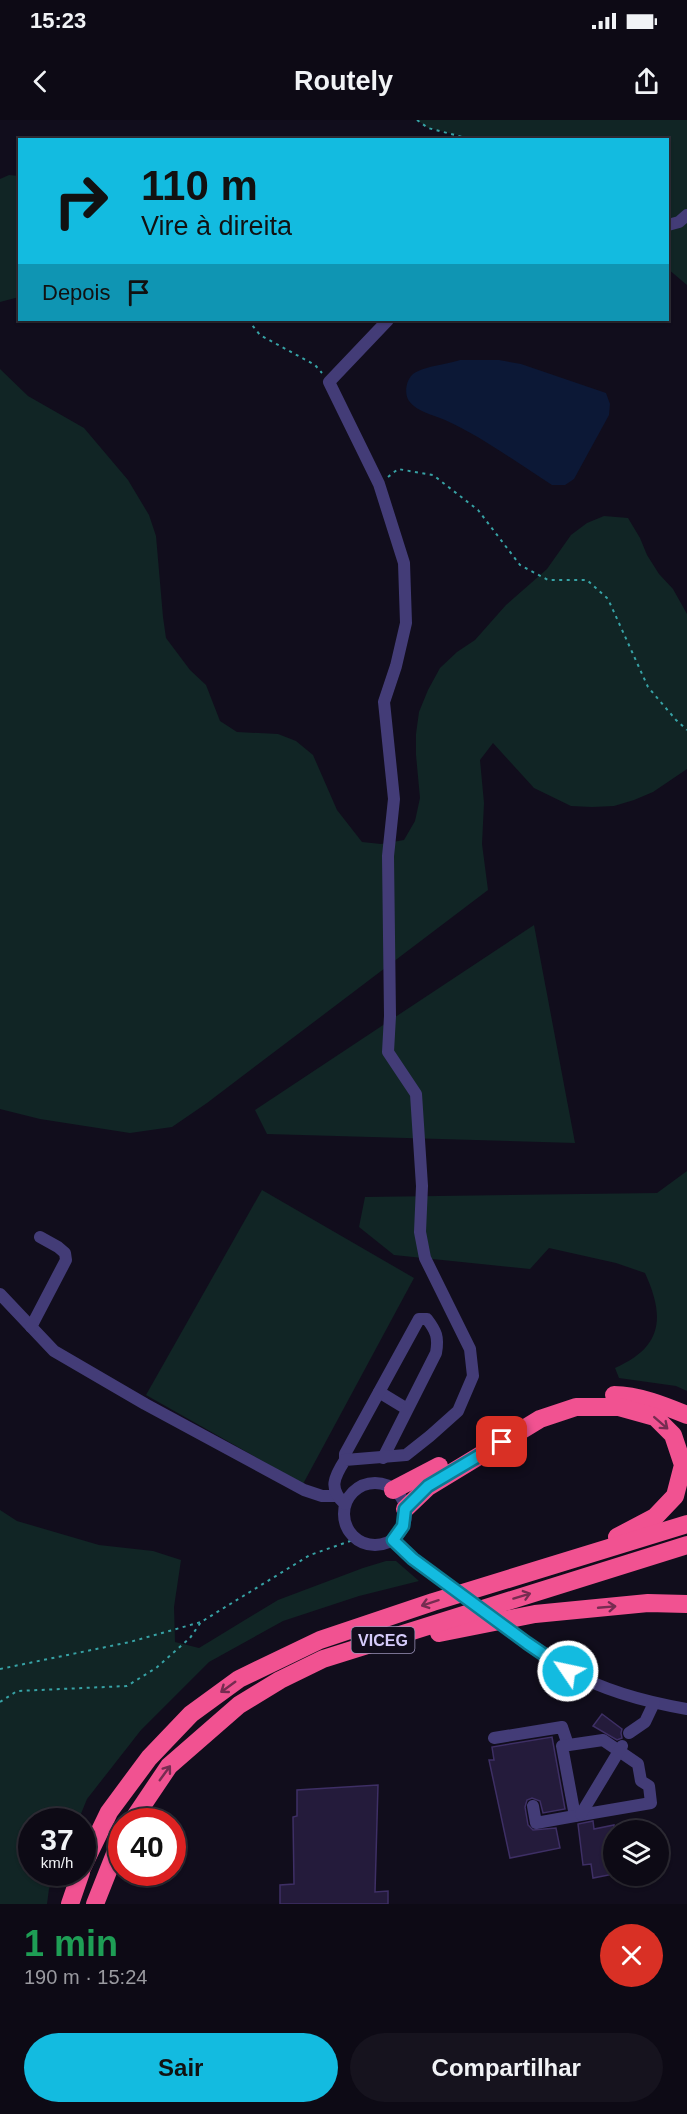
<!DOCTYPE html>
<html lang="pt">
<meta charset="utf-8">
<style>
:root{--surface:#0d0a15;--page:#16131e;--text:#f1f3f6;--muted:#9a9aa0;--line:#2d2b34;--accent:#13bbe0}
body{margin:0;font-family:Helvetica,sans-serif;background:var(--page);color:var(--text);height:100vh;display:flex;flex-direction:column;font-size:22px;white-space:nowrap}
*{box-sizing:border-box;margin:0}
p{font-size:20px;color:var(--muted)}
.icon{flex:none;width:33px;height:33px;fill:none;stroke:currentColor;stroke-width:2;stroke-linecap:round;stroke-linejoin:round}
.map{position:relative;height:1784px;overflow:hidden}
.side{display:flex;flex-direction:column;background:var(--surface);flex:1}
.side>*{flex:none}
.top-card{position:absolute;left:18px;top:18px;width:651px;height:183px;border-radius:0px;box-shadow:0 2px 4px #0004,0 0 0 2px var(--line);background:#13bbe0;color:#111;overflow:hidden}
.buttons{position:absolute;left:603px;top:1700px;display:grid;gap:12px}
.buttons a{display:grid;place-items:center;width:66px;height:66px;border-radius:50%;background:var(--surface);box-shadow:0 2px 4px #0004,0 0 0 2px var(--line);font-size:30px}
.speed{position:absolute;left:18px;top:1688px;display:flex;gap:12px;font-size:30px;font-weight:700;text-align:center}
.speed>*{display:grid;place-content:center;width:78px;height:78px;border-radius:50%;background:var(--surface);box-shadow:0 2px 4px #0004,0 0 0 2px var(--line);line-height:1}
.speed small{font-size:15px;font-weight:400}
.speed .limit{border:9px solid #d22;background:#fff;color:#111}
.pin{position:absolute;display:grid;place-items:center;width:51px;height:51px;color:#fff;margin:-26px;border-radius:12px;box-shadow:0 3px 9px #0006}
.me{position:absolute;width:66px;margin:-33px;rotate:304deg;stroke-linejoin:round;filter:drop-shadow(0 0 4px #0008)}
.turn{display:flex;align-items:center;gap:21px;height:126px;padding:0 24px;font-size:27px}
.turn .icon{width:78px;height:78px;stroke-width:2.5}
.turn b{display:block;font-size:42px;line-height:51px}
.then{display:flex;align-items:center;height:57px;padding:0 24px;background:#0003;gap:12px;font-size:22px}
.round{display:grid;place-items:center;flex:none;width:63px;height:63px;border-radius:32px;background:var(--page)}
.summary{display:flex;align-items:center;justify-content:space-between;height:102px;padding:0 24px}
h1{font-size:36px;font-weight:700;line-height:45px;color:#1e9e55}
.button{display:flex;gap:12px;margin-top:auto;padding:12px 24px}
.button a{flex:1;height:69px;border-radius:36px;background:var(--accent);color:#111;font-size:24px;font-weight:700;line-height:69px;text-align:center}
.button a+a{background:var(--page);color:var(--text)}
.status{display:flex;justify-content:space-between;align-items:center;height:42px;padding:0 30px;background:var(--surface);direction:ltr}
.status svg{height:16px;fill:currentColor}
header{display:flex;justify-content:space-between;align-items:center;height:78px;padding:0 24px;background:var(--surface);font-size:27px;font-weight:700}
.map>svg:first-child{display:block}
.green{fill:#112525}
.water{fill:#0c1836}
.building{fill:#241b3b;stroke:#3e2f65;stroke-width:1.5}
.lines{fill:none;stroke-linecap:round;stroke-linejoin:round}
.path{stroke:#37a2a5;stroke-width:2;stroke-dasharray:3 4.5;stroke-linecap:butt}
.minor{stroke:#433c77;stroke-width:12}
.highway{stroke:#f15291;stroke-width:18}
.minor-bridge{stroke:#433c77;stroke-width:12}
.oneway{stroke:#762c51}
.route-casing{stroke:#0c7a92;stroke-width:15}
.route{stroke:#13bbe0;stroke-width:10}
.labels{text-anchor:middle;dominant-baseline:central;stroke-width:6;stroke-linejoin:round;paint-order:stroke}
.shield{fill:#110d1c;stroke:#9b93b8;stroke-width:1.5}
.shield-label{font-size:16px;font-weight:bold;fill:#d6ccfb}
</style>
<div class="status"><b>15:23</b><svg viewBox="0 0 49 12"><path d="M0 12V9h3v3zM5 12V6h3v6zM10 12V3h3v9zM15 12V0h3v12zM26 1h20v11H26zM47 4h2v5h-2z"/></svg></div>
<header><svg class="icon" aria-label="back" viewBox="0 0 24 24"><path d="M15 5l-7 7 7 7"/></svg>Routely<svg class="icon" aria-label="share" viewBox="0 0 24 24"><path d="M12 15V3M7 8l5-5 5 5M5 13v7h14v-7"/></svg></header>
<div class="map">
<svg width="687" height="1784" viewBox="0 0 687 1784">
<rect width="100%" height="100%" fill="#110d1c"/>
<g class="green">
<path d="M417,0H687V165L668,149V20L474,19L428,8Z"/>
<path d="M9,55L19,56V177L0,182V59Z"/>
<path d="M0,249L28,276L84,308L128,360L149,395L156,416L163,497L166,518L190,550L206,565L220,601L237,612L278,614L296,621L313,635L337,690L362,722L381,724L404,720L415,701L420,678L416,635V614L419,592L428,570L440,548L457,532L475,520L506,485L547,449L571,415L587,403L604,396L628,398L640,418L647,435L659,454L673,469L687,494V649L653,672L634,680L614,686L592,687L571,686L534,668L493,623L480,640L484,683L482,724L488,770L207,983L172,1007L130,1013L40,999L0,989Z"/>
<path d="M534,805L575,1023L267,1014L255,990Z"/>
<path d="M687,1051V1271L676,1266L619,1258L615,1248C663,1227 665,1197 645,1153L616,1143L549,1128L530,1149L394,1135L359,1107L365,1077L657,1073Z"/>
<path d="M262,1070L414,1158L303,1364L146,1275Z"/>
<path d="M0,1390L17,1401L99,1425L153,1431L181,1440L174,1487L175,1522L199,1528L278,1480L363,1448L386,1441H396L419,1461L359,1476L283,1501L209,1542L141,1610L87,1679L78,1701H32V1752H56L49,1769L47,1784H0Z"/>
</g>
<path class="water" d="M460,240H499L521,244L606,273L610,284L609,295L574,359L565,365H552C517,343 483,317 445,300C434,295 417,292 409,281C404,274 406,261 412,255C420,247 448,244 460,240Z"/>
<g class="building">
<path d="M602,1594L622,1609L621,1613L622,1618L617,1620L593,1606Z"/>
<path d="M552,1617L565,1689L543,1693L540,1681L532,1678L527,1680L525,1687L528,1705L533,1710L556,1708L560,1728L510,1738L489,1640H494L492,1627Z"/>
<path d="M378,1665L375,1772L388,1771V1784H280V1765L294,1764L293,1697L297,1696V1670Z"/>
<path d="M593,1701L594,1709L614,1705V1754L593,1758L591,1744L583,1745L578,1704Z"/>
</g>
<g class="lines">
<g class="path">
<path d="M417,0L428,8L474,20"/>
<path d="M248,200L260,215L315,245L322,253"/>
<path d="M388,357L398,349L433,355L478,390L520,445L548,460H587L608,479L648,567L676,600L687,610"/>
<path d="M0,1549L130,1522L201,1502"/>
<path d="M0,1582L17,1571L127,1566L156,1548L190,1518L201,1502L310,1435L356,1419"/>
</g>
<g class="minor">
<path d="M668,105L679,102L687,95"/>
<path d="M0,1174L54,1231L145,1284L304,1370L322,1376H337"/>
<path d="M31,1207L66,1140L65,1133L58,1127L40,1117"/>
<path d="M379,1272L407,1289"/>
<path d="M345,1340V1334L419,1199H427C436,1211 439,1217 436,1233L383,1338"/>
<circle cx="375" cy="1394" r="31"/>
<path d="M345,1384C328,1369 334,1357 345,1340L406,1335L430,1316L458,1291L473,1256L470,1229L425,1138L420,1112L422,1066L416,974L388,932L390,896L388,736L394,679L384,582L396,546L406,503L404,443L379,364L329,262L388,200"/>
<path d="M393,1420L413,1439"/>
<path d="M527,1523C541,1533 556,1544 571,1552C607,1572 646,1582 687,1589"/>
<path d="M629,1613L645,1602L654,1583"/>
<path d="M494,1618L562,1607L568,1625"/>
<path d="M603,1620L638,1644L641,1661L649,1666L651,1683L575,1696L562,1626Z"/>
<path d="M533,1686L536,1703L575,1696"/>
<path d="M581,1694L622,1626"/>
</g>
<g class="highway">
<path d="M614,1275C638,1275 665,1286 687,1295"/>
<path d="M393,1370L439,1346"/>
<path d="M405,1389L428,1367L540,1299L576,1287H619L655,1297L673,1315L683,1345L675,1376L655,1397L617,1417"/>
<path d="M439,1513L535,1494L648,1483L687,1484"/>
<path d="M132,1701L169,1646L239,1585L280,1560L323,1539L687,1425"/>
<path d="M82,1748L109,1692L149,1638L191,1594L239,1559L320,1520L433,1482L687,1404"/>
<path d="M70,1784L81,1752"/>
<path d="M95,1784L122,1716"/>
</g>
<path class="minor-bridge" d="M413,1439L527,1523"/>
</g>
<defs><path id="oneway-shaft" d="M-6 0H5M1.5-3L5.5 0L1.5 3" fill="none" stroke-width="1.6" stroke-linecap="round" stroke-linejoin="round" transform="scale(1.5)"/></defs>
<g class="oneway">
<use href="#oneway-shaft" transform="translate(661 1303) rotate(41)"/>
<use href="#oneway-shaft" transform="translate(522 1476) rotate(-17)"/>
<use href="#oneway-shaft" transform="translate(430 1483) rotate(162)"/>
<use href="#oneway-shaft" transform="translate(607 1487) rotate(-5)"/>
<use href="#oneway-shaft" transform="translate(228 1567) rotate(144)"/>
<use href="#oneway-shaft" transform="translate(165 1653) rotate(-54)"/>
</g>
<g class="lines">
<g class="route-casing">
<path id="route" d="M502,1322L428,1366L405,1389L403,1406L393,1420L413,1439L527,1523L568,1551"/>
</g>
<use href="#route" class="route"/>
</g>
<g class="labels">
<rect class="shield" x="351.5" y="1507" width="63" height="26" rx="4.5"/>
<g class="shield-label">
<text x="383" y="1520">VICEG</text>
</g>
</g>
</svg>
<div class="buttons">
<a><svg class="icon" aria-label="layers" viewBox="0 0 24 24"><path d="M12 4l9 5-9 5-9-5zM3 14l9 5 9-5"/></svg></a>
</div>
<div class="speed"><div>37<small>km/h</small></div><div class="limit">40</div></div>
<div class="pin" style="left:502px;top:1322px;background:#d93025"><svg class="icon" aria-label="arrive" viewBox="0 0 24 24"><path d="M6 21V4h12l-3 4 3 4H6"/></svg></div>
<svg class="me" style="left:568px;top:1551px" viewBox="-20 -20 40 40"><circle r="17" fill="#13bbe0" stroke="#fff" stroke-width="3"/><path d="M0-11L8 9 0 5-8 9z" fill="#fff"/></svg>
<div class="top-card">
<div class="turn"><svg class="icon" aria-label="right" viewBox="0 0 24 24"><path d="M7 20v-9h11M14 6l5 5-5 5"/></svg><div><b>110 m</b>Vire à direita</div></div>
<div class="then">Depois<svg class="icon" aria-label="arrive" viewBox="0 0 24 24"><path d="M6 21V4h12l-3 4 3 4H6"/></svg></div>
</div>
</div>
<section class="side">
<div class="summary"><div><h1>1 min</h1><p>190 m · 15:24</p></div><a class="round" style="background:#d93025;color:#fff"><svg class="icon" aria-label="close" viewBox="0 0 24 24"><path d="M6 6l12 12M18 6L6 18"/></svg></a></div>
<div class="button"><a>Sair</a><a>Compartilhar</a></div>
</section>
